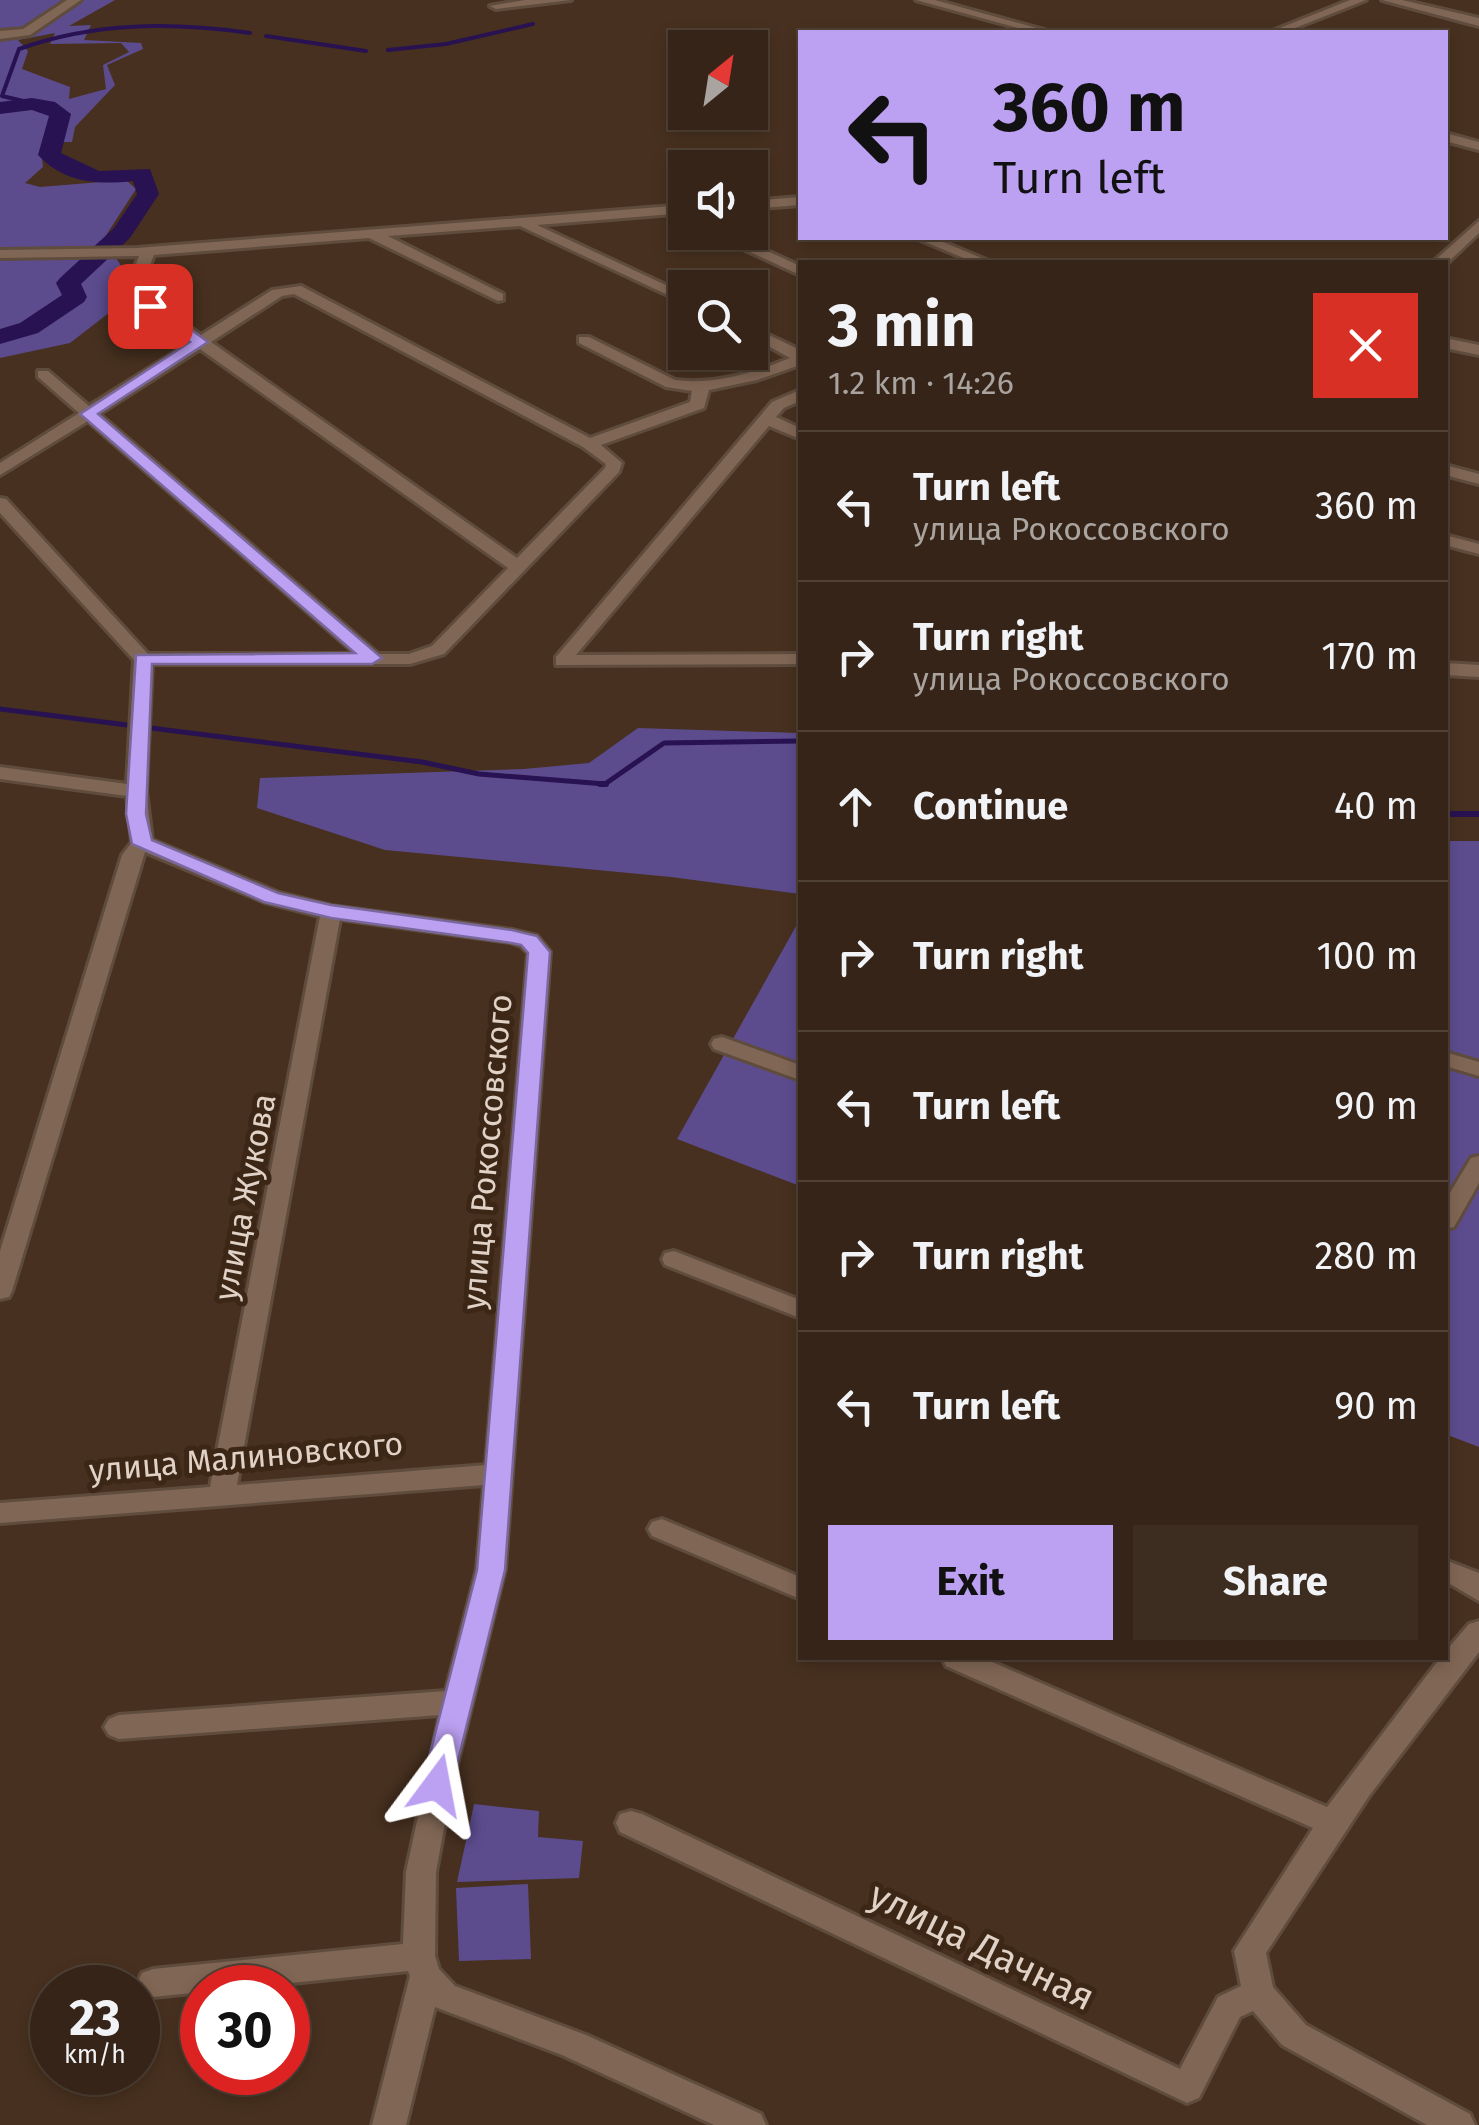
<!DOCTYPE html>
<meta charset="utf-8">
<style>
:root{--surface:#352417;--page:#3d2c20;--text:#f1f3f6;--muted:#aaa4a1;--line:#4f4136;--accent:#bca0f2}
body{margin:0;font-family:"Fira Sans",sans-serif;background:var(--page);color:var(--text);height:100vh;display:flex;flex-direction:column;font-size:38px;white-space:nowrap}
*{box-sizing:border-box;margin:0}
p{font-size:32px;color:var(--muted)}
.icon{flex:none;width:55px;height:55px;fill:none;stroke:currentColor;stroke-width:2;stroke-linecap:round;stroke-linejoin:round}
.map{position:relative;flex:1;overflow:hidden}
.sheet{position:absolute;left:798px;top:260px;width:650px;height:1400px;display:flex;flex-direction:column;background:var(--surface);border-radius:0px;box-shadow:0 5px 15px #0003,0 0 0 2px var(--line)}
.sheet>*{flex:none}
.guide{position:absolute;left:798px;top:30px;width:650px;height:210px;border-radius:0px;box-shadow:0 5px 15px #0003,0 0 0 2px var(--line);background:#bca0f2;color:#111;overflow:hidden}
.needle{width:65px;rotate:30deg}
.buttons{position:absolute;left:668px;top:30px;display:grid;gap:20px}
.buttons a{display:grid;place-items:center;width:100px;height:100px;border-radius:0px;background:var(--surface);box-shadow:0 5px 15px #0003,0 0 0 2px var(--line);font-size:50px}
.speed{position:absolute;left:30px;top:1965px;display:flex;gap:20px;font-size:50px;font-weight:700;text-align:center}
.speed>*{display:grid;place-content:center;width:130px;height:130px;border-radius:50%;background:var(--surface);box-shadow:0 5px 15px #0003,0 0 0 2px var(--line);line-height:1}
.speed small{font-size:25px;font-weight:400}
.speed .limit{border:15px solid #d22;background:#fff;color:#111}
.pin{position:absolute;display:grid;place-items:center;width:85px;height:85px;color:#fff;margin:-42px;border-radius:20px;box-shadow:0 5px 15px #0006}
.me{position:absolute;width:110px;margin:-55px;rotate:13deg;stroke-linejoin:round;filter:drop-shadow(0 0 8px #0008)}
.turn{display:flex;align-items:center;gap:35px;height:210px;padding:0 30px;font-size:45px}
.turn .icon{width:130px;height:130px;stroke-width:2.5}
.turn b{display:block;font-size:70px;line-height:85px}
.round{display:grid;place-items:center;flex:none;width:105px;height:105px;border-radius:0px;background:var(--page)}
.head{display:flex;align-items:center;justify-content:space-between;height:170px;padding:0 30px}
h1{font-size:60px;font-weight:700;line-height:75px}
.button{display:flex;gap:20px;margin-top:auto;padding:20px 30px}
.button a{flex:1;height:115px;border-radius:0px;background:var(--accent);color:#111;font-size:40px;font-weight:700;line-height:115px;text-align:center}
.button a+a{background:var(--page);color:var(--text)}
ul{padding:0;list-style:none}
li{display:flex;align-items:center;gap:30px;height:150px;padding:0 30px;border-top:2px solid var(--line)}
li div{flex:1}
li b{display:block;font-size:38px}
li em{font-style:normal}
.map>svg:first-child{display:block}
.green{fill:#5c4c8e;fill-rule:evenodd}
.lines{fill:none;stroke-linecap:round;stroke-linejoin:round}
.stream-far2{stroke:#281251;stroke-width:4}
.stream-far1{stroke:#281251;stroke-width:5}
.stream{stroke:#281251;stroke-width:6}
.river{fill:#281251;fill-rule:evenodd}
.minor-casing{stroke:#5f4c3d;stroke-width:6}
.minor{fill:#806654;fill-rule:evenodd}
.route{fill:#bca0f2;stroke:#7a689d;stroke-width:2.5}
.labels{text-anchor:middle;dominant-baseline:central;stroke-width:10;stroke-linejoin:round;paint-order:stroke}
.street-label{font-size:32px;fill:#e1d2c7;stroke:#3c2615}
.near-street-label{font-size:38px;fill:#e1d2c7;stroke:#3c2615}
</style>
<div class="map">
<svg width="1479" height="2125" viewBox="0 0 1479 2125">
<rect width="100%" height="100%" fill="#47301f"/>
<g class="green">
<path d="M0,0H115L69,26L91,25L84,40L141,43L143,49L107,65L115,85L75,127L72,142H52L42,158L43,167L25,183L40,187L126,180L136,189L103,240L120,264L128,290L123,302L70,343L0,358ZM55,33L50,44L121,43L129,52L103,65L106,89L69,99L70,87L22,69L28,51L18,40Z"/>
<path d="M638,728L800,733V894L671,877L385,850L257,808L260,778L524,769L589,763Z"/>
<path d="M1445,841H1479V1447L1445,1434Z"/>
<path d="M800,919V1186L677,1139Z"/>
<path d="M474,1804L539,1811L538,1837L583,1841L579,1878L457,1882Z"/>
<path d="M528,1884L531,1959L459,1961L456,1888Z"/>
</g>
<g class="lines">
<g class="stream-far2">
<path d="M266,36L366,51"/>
<path d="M388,50L446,44L533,24"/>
<path d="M53,108L2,96L19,49C95,22 171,22 250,33"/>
</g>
<path class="stream-far1" d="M0,709L422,762L479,774L605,784L664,743L800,741"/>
<g class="stream">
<path d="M600,784H606"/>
<path d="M1445,814H1479"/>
</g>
<path class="river" d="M32,98L55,102L71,114L61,153L99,171L150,169L159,194L130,238L81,284L87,297L84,302L38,333L0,344V329L20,323L62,295L56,283L60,278L114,228L137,194L133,181C98,185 64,183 38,155L49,116L32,110L0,114V102Z"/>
<g class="minor-casing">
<g id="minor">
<path d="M67,0H81L30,35L0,39V31L23,29Z"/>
<path d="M525,0H571L496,9L490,6Z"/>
<path d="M916,0H935L1051,32H1033Z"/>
<path d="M1350,0H1366L1285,32H1270Z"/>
<path d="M1382,0H1402L1479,18V26Z"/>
<path d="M1445,133L1479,142V150L1445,141Z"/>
<path d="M800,197V205L750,209V201Z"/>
<path d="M685,205V213L537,225L685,294V303L520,226L388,236L503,294V300L498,301L369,238L154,255L144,280L156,304L201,335L272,290L301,286L590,438L690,402L692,391L666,387L579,343V337H589L675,380C714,385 753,373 790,358L750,336V326L800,350V365L757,380L709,390L704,408L601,445L622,463L619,472L444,654L410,664H152L146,791L152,840L279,893L331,906L512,930L537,936L550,952L505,1569L452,1785L436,1872L435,1956L439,1969L455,1986L586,2035L761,2114L766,2125H714L562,2055L435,2007L406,2125H372L410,1976L408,1971L243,1988H202V1992L153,1997L142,1993L137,1983L142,1973L153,1969L403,1944L406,1872L440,1715L119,1739L109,1735L104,1727L109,1719L119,1715L446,1691L477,1569L484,1485L0,1523V1503L210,1487L320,916L265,902L145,852L12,1291L9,1297L0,1299V1251L122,855L132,842L127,796L0,779V767L127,784L134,660L0,513V498L6,499L148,654H356L88,421L0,475V463L79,413L38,377V371H48L89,406L191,342L145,309L130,280L139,256L0,258V250L137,248ZM294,294L583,447L606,464L605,468L517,558L211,342L282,296ZM200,349L508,568L432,646L409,654H378L99,414ZM340,919L510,942L521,946L528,953L486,1465L237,1485Z"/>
<path d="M1479,221V233L1445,265L1433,262Z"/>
<path d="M706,232H726L800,266V275Z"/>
<path d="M916,238H934L991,262H973Z"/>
<path d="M1445,338L1479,345V355L1445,348Z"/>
<path d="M800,390V401L784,408L776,417L800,428V439L769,426L576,655L800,654V664L556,665V657L772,402Z"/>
<path d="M1445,465L1479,474V484L1445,475Z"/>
<path d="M1445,535L1479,544V554L1445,545Z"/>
<path d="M1445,663L1479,665V677L1445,675Z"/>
<path d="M722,1037L800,1065V1080L714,1049L711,1044L714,1039Z"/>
<path d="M1445,1052L1479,1062V1076L1445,1066Z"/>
<path d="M1479,1156V1183L1454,1227L1445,1229V1201L1471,1158Z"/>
<path d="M674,1251L800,1300V1318L665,1265L662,1259L665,1253Z"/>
<path d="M662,1519L800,1577V1599L652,1536L648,1529L652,1522Z"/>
<path d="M1445,1560L1479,1573V1601L1445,1581Z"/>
<path d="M1479,1621V1652L1369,1796L1266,1953L1273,1987L1306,2025L1470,2114L1475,2125H1427L1282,2045L1253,2011L1240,2017L1199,2098L1187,2103L620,1832L616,1823L620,1814L631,1811L642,1814L1180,2069L1218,1997L1241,1986L1234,1951L1313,1828L946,1666L942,1658H983L1327,1807L1437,1662L1445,1658V1652L1469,1624Z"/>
</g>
</g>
<use href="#minor" class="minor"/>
</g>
<path class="route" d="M145,303H155L208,342L98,414L382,658L372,664H152L146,814L152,840L278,893L331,905L512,930L537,936L550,952L505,1570L452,1785L448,1794L437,1797L427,1794L422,1785L477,1570L528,953L521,945L511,943L331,918L264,902L132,844L126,814L136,655L355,653L80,414L190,342L145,309Z"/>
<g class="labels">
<g class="street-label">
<text transform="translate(487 1152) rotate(-85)">улица Рокоссовского</text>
<text transform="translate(245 1197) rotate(-79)">улица Жукова</text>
<text transform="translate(246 1457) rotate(-5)">улица Малиновского</text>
</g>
<g class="near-street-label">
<text transform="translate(982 1946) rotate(26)">улица Дачная</text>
</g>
</g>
</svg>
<div class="buttons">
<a><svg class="needle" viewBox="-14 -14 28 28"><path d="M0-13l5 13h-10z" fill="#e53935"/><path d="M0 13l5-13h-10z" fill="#aaa4a1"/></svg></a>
<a><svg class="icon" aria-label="sound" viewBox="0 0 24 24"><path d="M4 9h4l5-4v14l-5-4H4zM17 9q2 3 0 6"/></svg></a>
<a><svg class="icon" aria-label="search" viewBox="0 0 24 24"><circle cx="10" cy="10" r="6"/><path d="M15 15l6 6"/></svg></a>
</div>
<div class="speed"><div>23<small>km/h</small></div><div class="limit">30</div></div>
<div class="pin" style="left:150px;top:306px;background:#d93025"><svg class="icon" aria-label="arrive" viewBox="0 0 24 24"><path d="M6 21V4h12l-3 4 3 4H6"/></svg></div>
<svg class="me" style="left:437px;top:1785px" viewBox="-20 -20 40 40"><path d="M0-17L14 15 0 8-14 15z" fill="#bca0f2" stroke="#fff" stroke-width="4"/></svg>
<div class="guide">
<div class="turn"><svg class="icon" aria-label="left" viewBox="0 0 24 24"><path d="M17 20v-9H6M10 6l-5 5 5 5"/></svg><div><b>360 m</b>Turn left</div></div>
</div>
<section class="sheet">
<div class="head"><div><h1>3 min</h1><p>1.2 km · 14:26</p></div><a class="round" style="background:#d93025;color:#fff"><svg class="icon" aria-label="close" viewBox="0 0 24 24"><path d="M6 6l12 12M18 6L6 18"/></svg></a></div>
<ul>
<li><svg class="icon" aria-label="left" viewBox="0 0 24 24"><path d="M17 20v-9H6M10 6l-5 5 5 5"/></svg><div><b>Turn left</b><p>улица Рокоссовского</p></div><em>360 m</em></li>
<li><svg class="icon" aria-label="right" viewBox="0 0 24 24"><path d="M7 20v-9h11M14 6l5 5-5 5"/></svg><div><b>Turn right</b><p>улица Рокоссовского</p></div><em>170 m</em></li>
<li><svg class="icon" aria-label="ahead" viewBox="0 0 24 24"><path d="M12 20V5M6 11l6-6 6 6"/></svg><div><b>Continue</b></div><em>40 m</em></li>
<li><svg class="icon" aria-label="right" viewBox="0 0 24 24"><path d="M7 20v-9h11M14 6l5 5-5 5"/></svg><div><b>Turn right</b></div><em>100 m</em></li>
<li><svg class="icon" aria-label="left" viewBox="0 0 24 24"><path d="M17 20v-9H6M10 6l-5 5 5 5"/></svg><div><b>Turn left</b></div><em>90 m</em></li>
<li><svg class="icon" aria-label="right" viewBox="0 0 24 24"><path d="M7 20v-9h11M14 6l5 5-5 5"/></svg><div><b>Turn right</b></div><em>280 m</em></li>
<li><svg class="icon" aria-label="left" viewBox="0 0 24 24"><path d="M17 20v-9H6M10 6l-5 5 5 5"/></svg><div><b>Turn left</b></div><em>90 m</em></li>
</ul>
<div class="button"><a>Exit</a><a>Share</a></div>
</section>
</div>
